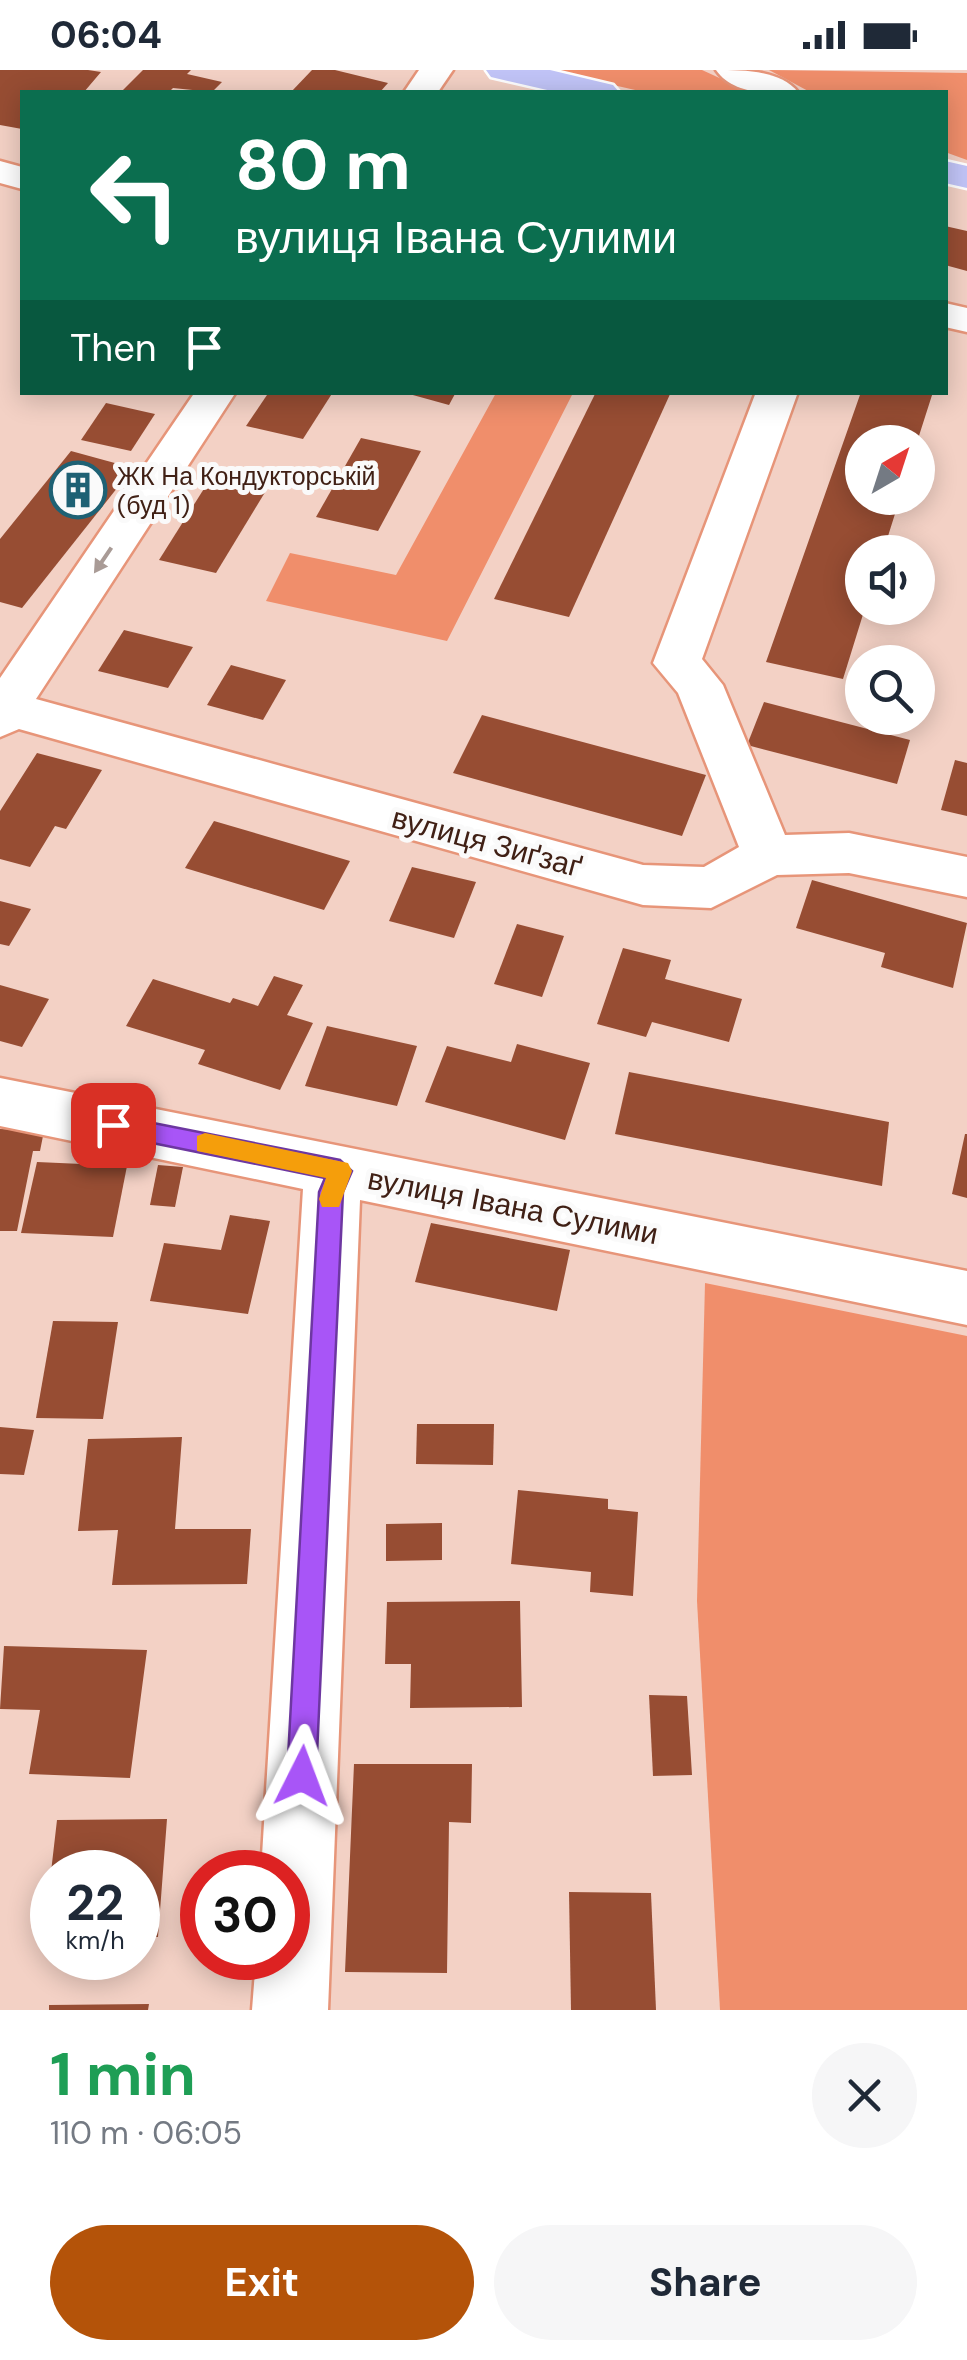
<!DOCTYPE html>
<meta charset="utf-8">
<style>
:root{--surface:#fff;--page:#f6f6f7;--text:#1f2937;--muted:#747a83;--accent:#b45309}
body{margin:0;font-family:"DM Sans",sans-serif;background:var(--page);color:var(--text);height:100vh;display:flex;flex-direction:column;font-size:38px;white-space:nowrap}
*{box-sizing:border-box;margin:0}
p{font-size:32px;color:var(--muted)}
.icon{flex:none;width:55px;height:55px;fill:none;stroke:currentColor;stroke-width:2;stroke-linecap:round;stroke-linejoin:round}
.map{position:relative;height:1940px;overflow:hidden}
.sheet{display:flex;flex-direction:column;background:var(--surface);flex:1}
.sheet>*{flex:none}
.hud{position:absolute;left:20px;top:20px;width:928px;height:305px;border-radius:0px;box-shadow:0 5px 25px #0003;background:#0b6e4f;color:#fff;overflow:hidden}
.needle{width:65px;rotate:39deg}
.buttons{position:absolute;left:845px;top:355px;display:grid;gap:20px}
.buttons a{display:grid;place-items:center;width:90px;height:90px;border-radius:50%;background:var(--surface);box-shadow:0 5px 25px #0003;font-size:50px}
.speed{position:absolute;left:30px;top:1780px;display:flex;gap:20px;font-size:50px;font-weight:700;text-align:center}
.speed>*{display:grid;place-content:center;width:130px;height:130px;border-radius:50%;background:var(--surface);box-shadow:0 5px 25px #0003;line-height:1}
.speed small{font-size:25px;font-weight:400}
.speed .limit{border:15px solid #d22;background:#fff;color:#111}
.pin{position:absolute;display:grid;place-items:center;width:85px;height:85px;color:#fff;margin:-42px;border-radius:20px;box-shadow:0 5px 15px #0006}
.me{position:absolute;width:110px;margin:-55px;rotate:3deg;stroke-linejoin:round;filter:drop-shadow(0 0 8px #0008)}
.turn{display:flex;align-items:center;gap:35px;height:210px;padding:0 50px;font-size:45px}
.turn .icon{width:130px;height:130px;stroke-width:2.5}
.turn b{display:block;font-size:70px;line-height:85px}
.then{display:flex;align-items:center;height:95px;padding:0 50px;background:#0003;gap:20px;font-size:38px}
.round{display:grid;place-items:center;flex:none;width:105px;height:105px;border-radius:52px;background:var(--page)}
.overview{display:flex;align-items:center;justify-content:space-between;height:170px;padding:0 50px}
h1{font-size:60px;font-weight:700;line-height:75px;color:#1e9e55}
.button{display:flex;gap:20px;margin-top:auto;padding:20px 50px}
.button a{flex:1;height:115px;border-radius:60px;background:var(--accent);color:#fff;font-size:40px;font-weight:700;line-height:115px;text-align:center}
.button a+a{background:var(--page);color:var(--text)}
.status{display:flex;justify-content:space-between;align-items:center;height:70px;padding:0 50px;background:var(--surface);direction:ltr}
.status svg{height:28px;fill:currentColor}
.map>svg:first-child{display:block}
.green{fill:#f08e6b}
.building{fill:#974d33}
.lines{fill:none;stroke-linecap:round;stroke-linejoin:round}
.minor-casing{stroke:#e79579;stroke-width:5}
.major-casing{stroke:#fff;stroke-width:5}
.minor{fill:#fff;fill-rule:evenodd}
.major{fill:#c1c4f7;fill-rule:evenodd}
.oneway{fill:#a99b96}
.route{fill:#a855f7;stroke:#6d37a1;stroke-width:2.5}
.slow{fill:#f59e0b}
.labels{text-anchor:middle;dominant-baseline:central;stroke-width:10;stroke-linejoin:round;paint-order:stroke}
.far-poi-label{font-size:25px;fill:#402015;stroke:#fafafa;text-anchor:start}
.street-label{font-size:30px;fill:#402015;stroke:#fafafa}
</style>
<div class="status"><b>06:04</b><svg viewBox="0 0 49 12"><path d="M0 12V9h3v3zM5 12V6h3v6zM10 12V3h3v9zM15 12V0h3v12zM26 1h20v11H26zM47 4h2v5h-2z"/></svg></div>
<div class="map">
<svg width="967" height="1940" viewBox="0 0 967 1940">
<rect width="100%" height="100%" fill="#f3d1c5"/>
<g class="green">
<path d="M547,0H702L750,22H644Z"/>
<path d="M769,0L967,3V90L945,82V22H810Z"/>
<path d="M496,323H573L447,571L266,531L290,483L396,505Z"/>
<path d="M705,1213L967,1266V1940H720L697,1531Z"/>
</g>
<g class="building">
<path d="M0,0H88L101,2L84,22H22V59L0,55Z"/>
<path d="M143,0H191L187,4L222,12L212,22L173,18L169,22H121Z"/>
<path d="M312,0H335L388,13L380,22H291Z"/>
<path d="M945,156L967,161V201L945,195Z"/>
<path d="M269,322H333L303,369L246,356Z"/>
<path d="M402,322H456L449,335Z"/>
<path d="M596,322H671L569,547L494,529Z"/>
<path d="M861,322H933L917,372H862V428H900L883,482H862L865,538L843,609L766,592Z"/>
<path d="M106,333L155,344L131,381L81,370Z"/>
<path d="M361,368L421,381L378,461L316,447Z"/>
<path d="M71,381L133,398L22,538L0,532V469Z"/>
<path d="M212,406L267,419L216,503L159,490Z"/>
<path d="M124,560L193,577L168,618L98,601Z"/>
<path d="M231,595L286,610L263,650L207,635Z"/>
<path d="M764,632L910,670L897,714L747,675Z"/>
<path d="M482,645L706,705L682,766L453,703Z"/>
<path d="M37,683L102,700L66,759L55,756L30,797L0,789V741Z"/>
<path d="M955,690L967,693V746L941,740Z"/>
<path d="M214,751L350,791L324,840L185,798Z"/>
<path d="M412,797L476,812L454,868L389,851Z"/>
<path d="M812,810L967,853L953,918L881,897L885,883L796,858Z"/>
<path d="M0,831L31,839L9,876L0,874Z"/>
<path d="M517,854L564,866L542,927L494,914Z"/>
<path d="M623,878L671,890L665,909L742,929L729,972L652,952L646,967L597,954Z"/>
<path d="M274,906L303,915L287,945L313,953L280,1020L198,994L205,980L126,956L153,909L230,933L233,928L258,936Z"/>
<path d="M0,915L49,929L22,977L0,971Z"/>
<path d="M327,956L417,976L397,1036L305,1016Z"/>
<path d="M517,974L590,993L565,1070L425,1032L447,976L511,992Z"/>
<path d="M629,1002L889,1052L882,1116L615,1064Z"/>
<path d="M0,1059L44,1061L40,1081H33L17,1161H0Z"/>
<path d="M965,1064H967V1128L952,1124Z"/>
<path d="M37,1092L127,1096L113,1167L21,1163Z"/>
<path d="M158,1095L183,1097L175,1137L150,1135Z"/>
<path d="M230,1145L270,1151L248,1244L150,1231L164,1173L221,1180Z"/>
<path d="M431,1153L570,1180L557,1241L415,1212Z"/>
<path d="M53,1251L118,1252L103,1349L36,1348Z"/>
<path d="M417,1354H494L493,1395L416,1394Z"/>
<path d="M0,1357L34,1360L24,1405L0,1404Z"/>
<path d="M182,1367L175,1459H251L247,1514L112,1515L118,1460L78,1461L88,1369Z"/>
<path d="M518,1420L608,1429V1439L638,1442L633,1526L590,1522L591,1502L511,1494Z"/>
<path d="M442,1453V1490L386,1491V1454Z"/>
<path d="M520,1531L522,1637L410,1638L411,1594H385L387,1532Z"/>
<path d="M4,1576L147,1580L130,1708L29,1704L40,1640L0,1639Z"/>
<path d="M649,1625L687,1626L692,1705L653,1706Z"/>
<path d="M354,1694H472L471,1753L449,1752L447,1903L345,1902Z"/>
<path d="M167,1749L158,1867H138V1802H51L57,1750Z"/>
<path d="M50,1814L52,1868H44Z"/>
<path d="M569,1822L651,1823L656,1940H571Z"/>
<path d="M149,1934L148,1940H49V1935Z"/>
</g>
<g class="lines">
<g class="minor-casing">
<g id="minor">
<path d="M419,0H453L438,22H404Z"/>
<path d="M716,0C743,0 780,0 798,22C771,24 733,25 716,0Z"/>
<path d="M0,91L22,97V119L0,113Z"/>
<path d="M945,233L967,238V262L945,257Z"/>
<path d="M195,322H236L36,629L643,795L704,797L739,777L678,623L653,593L756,322H798L702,589L723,615L785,765L849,763L967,787V827L849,803L777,805L711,838L643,835L19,659L0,667V608Z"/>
<path d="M0,1008L967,1201V1255L360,1130L328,1940H252L256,1888H288V1802H261L303,1119L0,1056Z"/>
</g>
</g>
<g class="major-casing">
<g id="major">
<path d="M486,0H550L613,15L619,22H556L491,7Z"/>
<path d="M945,91L967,96V118L945,113Z"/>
</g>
</g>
<use href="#minor" class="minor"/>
<use href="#major" class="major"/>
</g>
<defs><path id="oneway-solid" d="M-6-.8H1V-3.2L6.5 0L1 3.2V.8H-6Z" transform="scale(2.5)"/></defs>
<use class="oneway" href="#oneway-solid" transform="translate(103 490) rotate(124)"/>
<path class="route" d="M113,1045L340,1090L352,1101L343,1122L316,1706L312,1717L302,1721L291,1717L287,1706L319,1122L325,1108L113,1065L102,1055Z"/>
<path class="slow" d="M205,1063L348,1093L352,1101L339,1137H322L319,1129L326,1108L197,1081V1066Z"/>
<defs>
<g id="building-ring" transform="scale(2.875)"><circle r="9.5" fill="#fafafa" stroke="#1e6174" stroke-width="1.5"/><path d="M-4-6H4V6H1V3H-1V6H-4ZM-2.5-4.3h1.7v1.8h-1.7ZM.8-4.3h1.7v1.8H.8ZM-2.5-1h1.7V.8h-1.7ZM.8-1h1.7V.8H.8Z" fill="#1e6174"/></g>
</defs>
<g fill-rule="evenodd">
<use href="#building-ring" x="78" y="420"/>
</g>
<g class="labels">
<g class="far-poi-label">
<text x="117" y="406">ЖК На Кондукторській<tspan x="117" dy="29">(буд 1)</tspan></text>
</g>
<g class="street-label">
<text transform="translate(487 772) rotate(15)">вулиця Зиґзаґ</text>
<text transform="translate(513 1136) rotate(11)">вулиця Івана Сулими</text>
</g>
</g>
</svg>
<div class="buttons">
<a><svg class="needle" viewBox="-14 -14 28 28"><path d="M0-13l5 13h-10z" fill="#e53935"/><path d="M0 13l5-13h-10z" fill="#747a83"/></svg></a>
<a><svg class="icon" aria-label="sound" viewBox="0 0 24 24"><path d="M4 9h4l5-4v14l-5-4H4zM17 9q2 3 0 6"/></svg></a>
<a><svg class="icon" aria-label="search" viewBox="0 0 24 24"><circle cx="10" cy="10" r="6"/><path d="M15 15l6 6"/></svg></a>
</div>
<div class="speed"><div>22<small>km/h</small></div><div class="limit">30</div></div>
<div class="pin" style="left:113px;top:1055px;background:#d93025"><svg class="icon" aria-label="arrive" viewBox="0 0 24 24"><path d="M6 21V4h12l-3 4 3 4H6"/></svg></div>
<svg class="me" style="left:302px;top:1706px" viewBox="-20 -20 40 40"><path d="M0-17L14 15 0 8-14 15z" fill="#a855f7" stroke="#fff" stroke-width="4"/></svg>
<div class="hud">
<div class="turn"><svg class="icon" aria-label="left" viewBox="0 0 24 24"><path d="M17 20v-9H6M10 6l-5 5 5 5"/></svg><div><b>80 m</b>вулиця Івана Сулими</div></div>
<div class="then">Then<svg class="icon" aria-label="arrive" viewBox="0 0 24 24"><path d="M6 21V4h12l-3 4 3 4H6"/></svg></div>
</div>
</div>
<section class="sheet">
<div class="overview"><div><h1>1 min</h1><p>110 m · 06:05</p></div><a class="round"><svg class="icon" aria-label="close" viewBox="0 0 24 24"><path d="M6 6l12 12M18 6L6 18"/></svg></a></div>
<div class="button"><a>Exit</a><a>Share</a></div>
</section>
